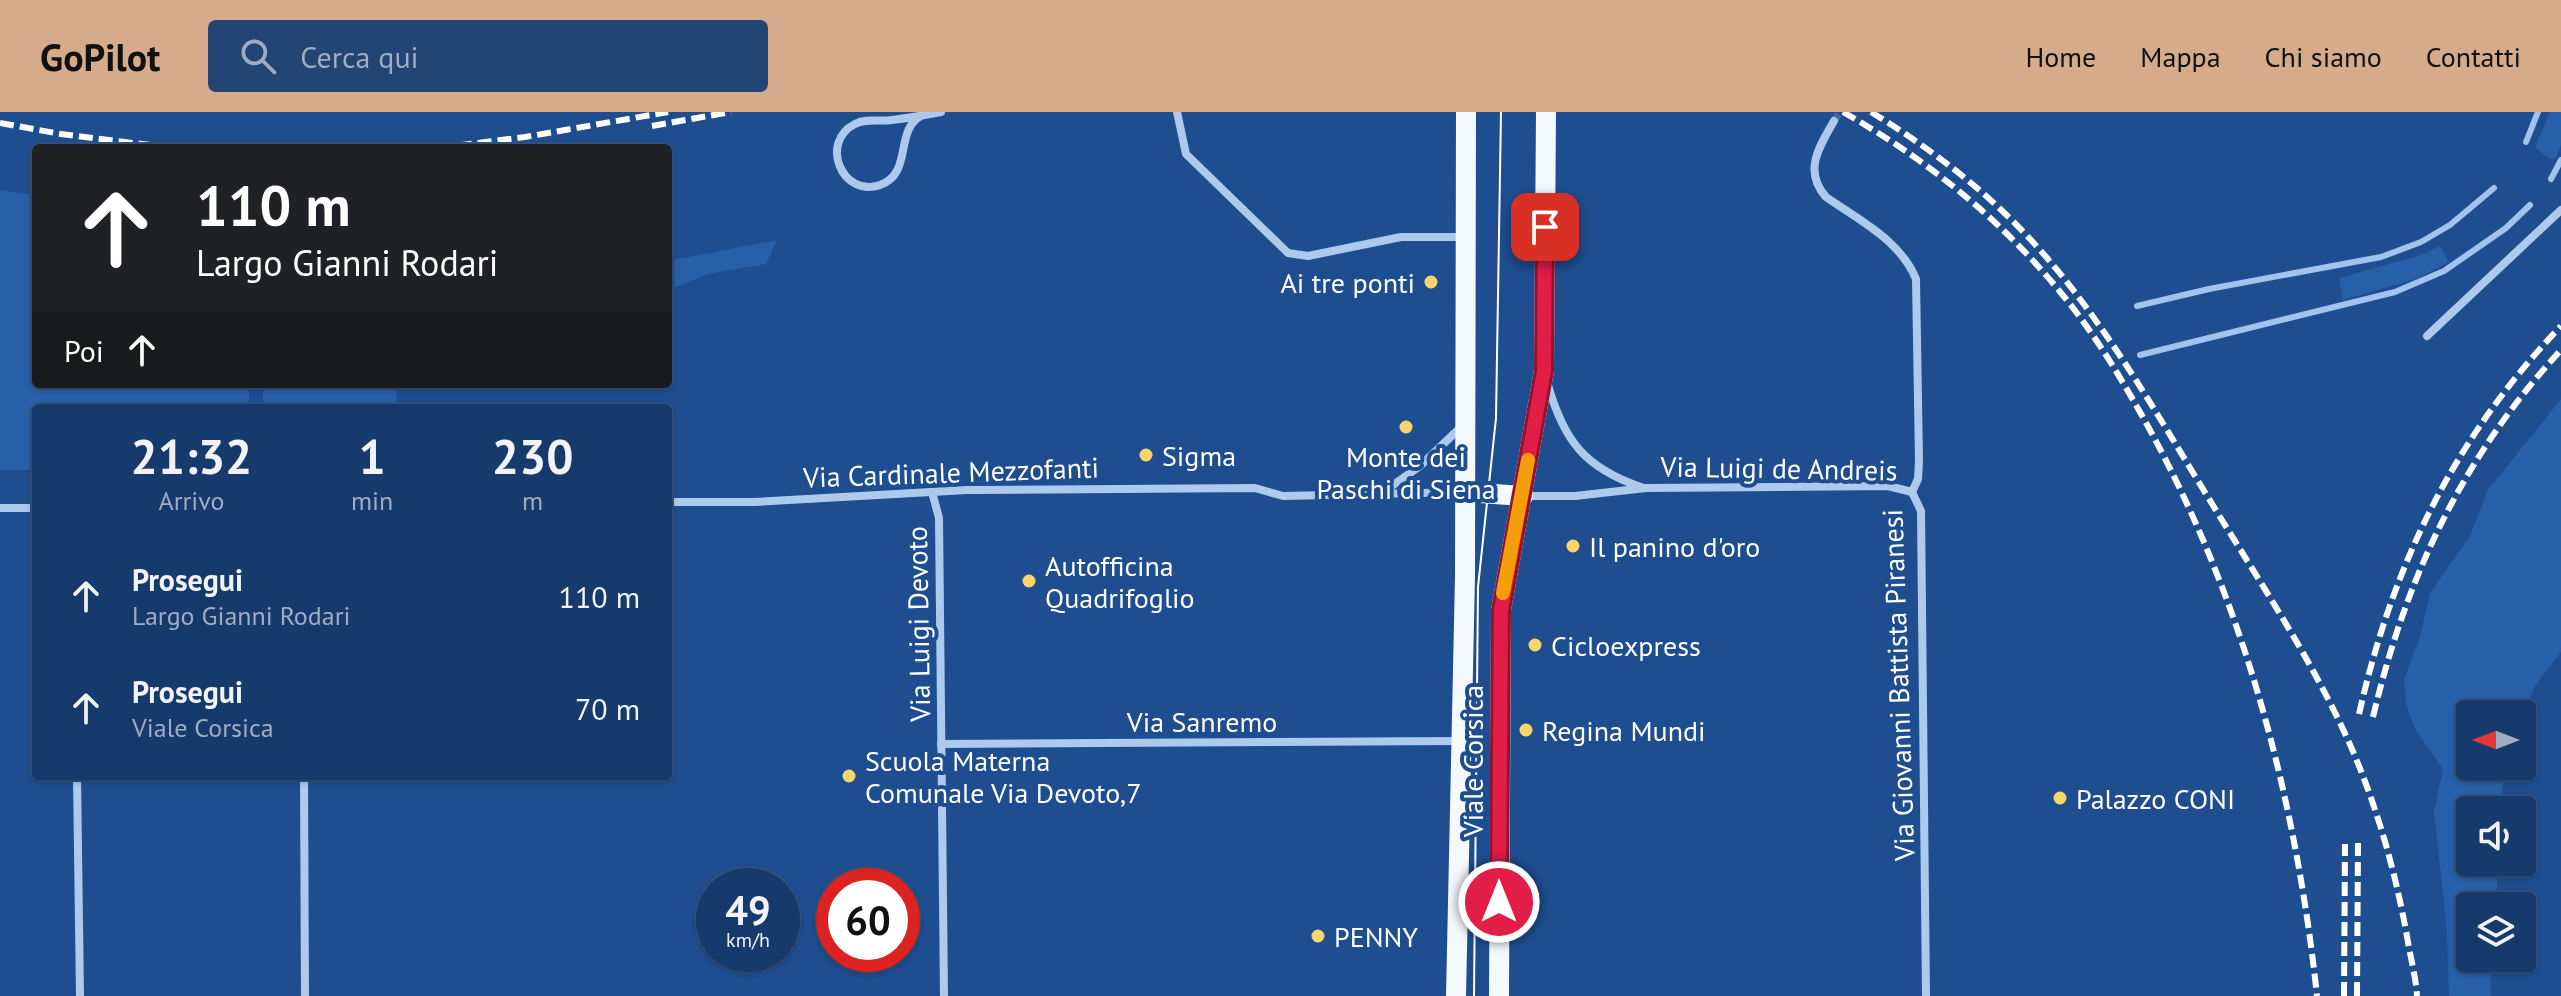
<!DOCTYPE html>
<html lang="it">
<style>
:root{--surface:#163a6c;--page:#234574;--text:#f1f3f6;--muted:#9eadc2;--line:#35547f;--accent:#d6ab8b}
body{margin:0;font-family:"PT Sans",sans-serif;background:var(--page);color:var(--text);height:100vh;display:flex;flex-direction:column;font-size:30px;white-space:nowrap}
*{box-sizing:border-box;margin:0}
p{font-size:26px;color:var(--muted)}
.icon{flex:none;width:44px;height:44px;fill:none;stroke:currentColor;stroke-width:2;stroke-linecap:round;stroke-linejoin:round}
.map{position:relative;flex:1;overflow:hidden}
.panel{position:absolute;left:32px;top:292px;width:640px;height:376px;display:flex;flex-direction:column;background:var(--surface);border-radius:8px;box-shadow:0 2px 6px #0004,0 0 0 2px var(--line)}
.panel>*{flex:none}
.guide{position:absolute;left:32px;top:32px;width:640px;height:244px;border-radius:8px;box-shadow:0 2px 6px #0004,0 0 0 2px var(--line);background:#202124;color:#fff;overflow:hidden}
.needle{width:52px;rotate:270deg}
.controls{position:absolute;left:2456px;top:588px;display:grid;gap:16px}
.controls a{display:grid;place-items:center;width:80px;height:80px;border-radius:8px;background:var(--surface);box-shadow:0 2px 6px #0004,0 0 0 2px var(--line);font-size:40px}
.speed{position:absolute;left:696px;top:756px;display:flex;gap:16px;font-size:40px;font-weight:700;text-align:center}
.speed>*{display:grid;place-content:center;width:104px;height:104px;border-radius:50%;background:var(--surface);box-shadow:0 2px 6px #0004,0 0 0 2px var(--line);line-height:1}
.speed small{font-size:20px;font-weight:400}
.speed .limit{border:12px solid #d22;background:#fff;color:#111}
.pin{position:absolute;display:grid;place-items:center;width:68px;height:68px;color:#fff;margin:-34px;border-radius:16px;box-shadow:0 4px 12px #0006}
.me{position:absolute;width:88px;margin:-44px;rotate:0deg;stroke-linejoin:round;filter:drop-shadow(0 0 6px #0008)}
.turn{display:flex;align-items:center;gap:28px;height:168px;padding:0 32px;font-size:36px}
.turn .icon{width:104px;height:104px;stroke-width:2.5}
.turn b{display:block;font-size:56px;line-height:68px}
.then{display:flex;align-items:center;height:76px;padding:0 32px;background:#0003;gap:16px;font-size:30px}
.eta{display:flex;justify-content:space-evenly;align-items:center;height:136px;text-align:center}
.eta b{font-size:48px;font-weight:700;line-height:56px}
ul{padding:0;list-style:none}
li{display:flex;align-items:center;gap:24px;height:112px;padding:0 32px}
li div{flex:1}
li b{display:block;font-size:30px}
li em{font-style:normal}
header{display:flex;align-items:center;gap:48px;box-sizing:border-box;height:112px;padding:0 40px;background:var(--accent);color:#111}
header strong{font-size:38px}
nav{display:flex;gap:44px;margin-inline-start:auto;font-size:28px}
.search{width:560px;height:72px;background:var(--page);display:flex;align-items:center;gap:20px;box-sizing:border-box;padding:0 28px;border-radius:8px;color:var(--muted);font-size:30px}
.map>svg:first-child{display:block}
.green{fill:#2760a8}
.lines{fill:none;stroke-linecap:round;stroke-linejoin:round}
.stream{stroke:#a1c4ef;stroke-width:6}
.street-tunnel{stroke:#4069a1;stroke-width:8;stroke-dasharray:8 4;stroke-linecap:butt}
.street{stroke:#adcaed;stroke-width:8}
.primary{stroke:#f4f8ff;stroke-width:20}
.tram{stroke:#fff;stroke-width:2}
.rail{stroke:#fff;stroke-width:6;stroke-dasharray:14 6;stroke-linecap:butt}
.route-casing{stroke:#92132f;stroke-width:20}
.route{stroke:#e11d48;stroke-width:14}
.slow{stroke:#f59e0b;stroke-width:14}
.poi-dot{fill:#fcd46c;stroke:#1e4e90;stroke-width:3}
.labels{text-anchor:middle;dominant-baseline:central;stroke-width:8;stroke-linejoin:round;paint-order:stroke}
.poi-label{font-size:28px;fill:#fff;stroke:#1e4e90;text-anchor:start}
.street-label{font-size:28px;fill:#fff;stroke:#1e4e90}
</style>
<header>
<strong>GoPilot</strong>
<div class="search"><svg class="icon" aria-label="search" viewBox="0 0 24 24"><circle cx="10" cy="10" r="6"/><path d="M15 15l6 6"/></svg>Cerca qui</div>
<nav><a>Home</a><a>Mappa</a><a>Chi siamo</a><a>Contatti</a></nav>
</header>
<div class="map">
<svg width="2561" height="884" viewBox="0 0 2561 884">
<rect width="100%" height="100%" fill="#1e4e90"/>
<g class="green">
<path d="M2550,0H2561V33L2555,48L2547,45L2535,35Z"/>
<path d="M0,78L36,83V272H249V296H36V358H0Z"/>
<path d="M777,128L766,152L708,162L668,178V149Z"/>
<path d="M2440,134L2449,150L2418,166L2343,188L2339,166L2418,144Z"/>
<path d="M263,272H397L396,296H263Z"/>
<path d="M2561,287V540L2535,574L2522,604L2470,602V654H2506L2499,698H2470V750H2497V794H2470V846H2490L2491,884H2449L2447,818L2434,700L2443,657L2415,617L2406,592L2404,567L2420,525L2430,481L2470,424L2488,378Z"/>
</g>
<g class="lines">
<g class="stream">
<path d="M2526,30L2538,0"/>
<path d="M2551,67L2561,48"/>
<path d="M2137,194L2209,177L2381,145L2421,130L2450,113L2494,76"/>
<path d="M2140,243L2395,180L2444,159L2506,116L2530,93"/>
</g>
<path class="street-tunnel" d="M1834,9L1840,0"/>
<g class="street">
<path d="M1177,0L1186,42L1288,141L1308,144L1401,125H1464"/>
<path d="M923,3C893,17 914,61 880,73C842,86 819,30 855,12C866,6 880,10 892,8C908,6 925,3 941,0"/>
<path d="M1834,9C1819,35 1803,59 1826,85C1859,108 1900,128 1916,167L1919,349L1918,367L1912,380"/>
<path d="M2427,224L2561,98"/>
<path d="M1548,273C1564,329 1585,356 1641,375"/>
<path d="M932,380L939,406L944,884"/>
<path d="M1912,380L1921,399L1926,884"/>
<path d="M1382,381L1420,354L1460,316"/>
<path d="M1524,384H1575L1646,376L1888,374L1912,380"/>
<path d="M668,390H754L967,378L1255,376L1283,384L1465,380"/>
<path d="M0,396H36"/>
<path d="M941,632L1461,629"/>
<path d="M77,664L80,884"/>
<path d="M304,664L305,884"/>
</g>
<g class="primary">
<path d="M1465,380L1523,384"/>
<path d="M1456,884L1465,464L1466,0"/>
<path d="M1499,884L1501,498L1544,259L1546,0"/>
</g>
<path class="tram" d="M1474,884L1478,475L1496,306L1501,0"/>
<g class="rail">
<path d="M1843,0C1926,47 2001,107 2061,181C2096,223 2124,271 2150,318C2245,493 2296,687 2317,884"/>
<path d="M1871,0C1930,36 1985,78 2031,128C2101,204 2152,294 2206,382C2255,463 2309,542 2348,628C2377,693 2396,761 2408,830C2411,848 2416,866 2417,884"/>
<path d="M0,11L61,22L174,36"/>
<path d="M652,14L731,0"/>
<path d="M438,36L525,25L668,0"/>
<path d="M2359,602C2393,452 2454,326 2561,214"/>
<path d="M2373,605C2406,465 2463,344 2561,238"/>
<path d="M2344,884L2345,732"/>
<path d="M2357,884L2358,731"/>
</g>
</g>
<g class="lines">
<g class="route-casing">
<path id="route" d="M1499,790L1501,498L1544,259L1545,115"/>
</g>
<use href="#route" class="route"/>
<path class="slow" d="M1503,481L1528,348"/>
</g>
<g class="poi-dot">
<circle cx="1431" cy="170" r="8"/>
<circle cx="1406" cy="315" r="8"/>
<circle cx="1146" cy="343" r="8"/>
<circle cx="1573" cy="434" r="8"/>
<circle cx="1029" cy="469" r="8"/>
<circle cx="1535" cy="533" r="8"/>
<circle cx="1526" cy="618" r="8"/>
<circle cx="849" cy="664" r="8"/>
<circle cx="2060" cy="686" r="8"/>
<circle cx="1318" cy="824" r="8"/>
</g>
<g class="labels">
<g class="poi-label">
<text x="1415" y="170" text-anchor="end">Ai tre ponti</text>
<text x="1162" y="343">Sigma</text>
<text x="1406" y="344" text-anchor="middle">Monte dei<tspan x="1406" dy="32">Paschi di Siena</tspan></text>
<text x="1589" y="434">Il panino d'oro</text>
<text x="1045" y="453">Autofficina<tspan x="1045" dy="32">Quadrifoglio</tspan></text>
<text x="1551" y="533">Cicloexpress</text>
<text x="1542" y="618">Regina Mundi</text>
<text x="865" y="648">Scuola Materna<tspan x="865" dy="32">Comunale Via Devoto,7</tspan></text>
<text x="2076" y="686">Palazzo CONI</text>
<text x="1334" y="824">PENNY</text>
</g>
<g class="street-label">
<text transform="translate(1779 356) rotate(1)">Via Luigi de Andreis</text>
<text transform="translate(951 360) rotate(-2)">Via Cardinale Mezzofanti</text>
<text transform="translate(918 512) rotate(-91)">Via Luigi Devoto</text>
<text transform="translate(1898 573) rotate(-92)">Via Giovanni Battista Piranesi</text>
<text x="1202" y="609">Via Sanremo</text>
<text transform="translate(1472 649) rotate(-90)">Viale Corsica</text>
</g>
</g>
</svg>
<div class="controls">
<a><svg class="needle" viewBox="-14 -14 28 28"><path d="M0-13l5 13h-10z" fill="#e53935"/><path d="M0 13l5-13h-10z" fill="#9eadc2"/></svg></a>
<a><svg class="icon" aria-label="sound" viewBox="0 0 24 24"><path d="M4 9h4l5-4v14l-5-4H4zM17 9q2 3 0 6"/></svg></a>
<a><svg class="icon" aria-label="layers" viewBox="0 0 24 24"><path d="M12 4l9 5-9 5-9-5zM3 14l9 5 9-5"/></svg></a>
</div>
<div class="speed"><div>49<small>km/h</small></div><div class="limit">60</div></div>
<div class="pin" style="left:1545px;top:115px;background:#d93025"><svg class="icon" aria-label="arrive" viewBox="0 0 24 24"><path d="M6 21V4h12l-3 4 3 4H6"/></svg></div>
<svg class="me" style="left:1499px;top:790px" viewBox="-20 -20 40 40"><circle r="17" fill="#e11d48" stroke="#fff" stroke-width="3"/><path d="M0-11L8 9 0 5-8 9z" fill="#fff"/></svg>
<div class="guide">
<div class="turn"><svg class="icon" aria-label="ahead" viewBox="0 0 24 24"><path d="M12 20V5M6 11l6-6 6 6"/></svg><div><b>110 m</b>Largo Gianni Rodari</div></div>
<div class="then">Poi<svg class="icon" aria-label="ahead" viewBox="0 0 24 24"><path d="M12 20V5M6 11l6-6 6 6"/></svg></div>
</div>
<section class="panel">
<div class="eta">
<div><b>21:32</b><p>Arrivo</p></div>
<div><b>1</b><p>min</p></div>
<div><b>230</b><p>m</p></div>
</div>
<ul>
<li><svg class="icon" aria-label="ahead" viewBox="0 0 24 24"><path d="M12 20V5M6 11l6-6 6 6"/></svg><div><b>Prosegui</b><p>Largo Gianni Rodari</p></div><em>110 m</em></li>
<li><svg class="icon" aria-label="ahead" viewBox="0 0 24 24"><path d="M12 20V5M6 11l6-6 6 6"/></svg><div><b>Prosegui</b><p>Viale Corsica</p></div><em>70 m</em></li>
</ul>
</section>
</div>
